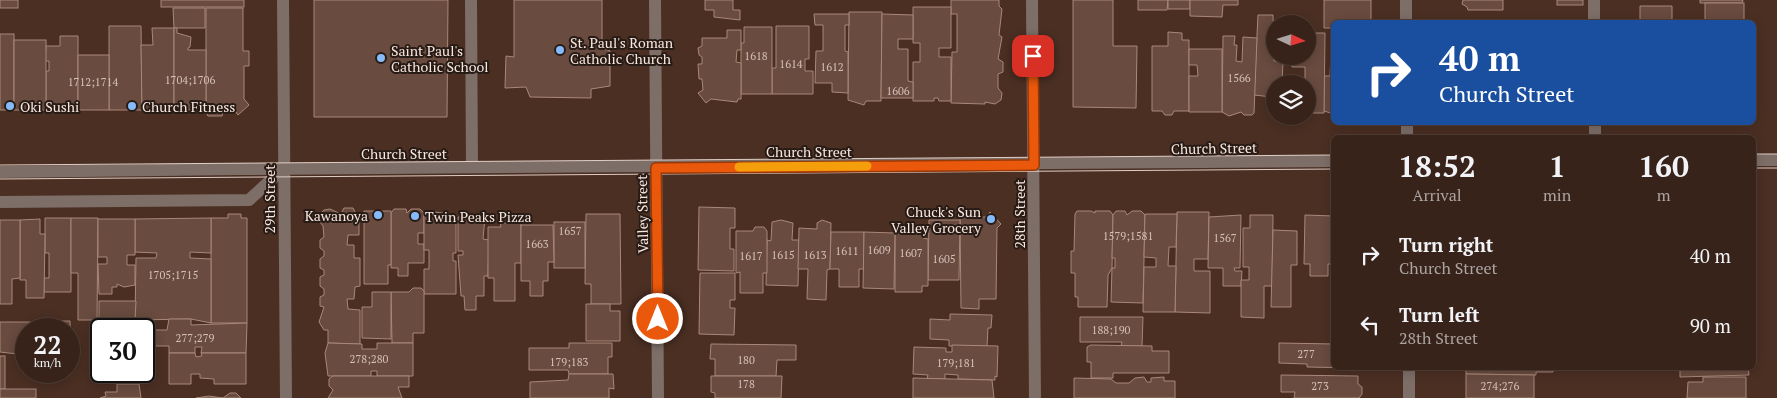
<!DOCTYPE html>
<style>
:root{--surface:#38231a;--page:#432f27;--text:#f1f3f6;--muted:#aba4a2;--line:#524039}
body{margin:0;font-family:"PT Serif",serif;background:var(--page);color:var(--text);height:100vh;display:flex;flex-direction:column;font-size:19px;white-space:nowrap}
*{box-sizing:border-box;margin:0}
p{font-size:16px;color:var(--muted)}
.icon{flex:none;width:28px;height:28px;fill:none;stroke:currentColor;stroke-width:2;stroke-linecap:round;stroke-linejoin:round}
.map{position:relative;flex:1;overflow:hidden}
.sheet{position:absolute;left:1331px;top:135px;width:425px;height:235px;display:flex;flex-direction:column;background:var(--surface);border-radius:8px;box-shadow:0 2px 12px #0003,0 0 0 1px var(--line)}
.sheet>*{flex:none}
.hud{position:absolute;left:1331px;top:20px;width:425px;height:105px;border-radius:8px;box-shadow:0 2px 12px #0003,0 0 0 1px var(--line);background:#1a4fa0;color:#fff;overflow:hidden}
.needle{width:32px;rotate:94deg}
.buttons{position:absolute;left:1266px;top:15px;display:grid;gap:10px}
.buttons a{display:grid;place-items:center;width:50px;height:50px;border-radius:50%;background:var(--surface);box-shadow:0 2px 12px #0003,0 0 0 1px var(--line);font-size:25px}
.speed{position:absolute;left:15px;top:318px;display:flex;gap:10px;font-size:25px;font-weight:700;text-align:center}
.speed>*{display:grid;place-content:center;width:65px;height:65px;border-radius:50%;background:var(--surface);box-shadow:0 2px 12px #0003,0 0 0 1px var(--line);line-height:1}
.speed small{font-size:12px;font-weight:400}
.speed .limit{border:2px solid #111;border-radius:8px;background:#fff;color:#111}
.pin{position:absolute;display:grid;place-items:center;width:42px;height:42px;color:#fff;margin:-21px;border-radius:10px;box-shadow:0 2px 8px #0006}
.me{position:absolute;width:55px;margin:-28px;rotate:0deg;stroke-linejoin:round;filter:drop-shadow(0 0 4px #0008)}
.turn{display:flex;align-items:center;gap:18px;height:105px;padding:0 25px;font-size:22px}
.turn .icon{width:65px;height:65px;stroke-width:2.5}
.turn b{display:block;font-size:35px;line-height:42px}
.eta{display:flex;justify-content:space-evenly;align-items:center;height:85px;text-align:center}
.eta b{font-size:30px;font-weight:800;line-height:35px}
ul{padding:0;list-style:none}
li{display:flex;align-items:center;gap:15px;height:70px;padding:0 25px}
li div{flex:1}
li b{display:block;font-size:19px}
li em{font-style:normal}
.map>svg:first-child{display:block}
.building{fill:#694b3f;stroke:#a9887a}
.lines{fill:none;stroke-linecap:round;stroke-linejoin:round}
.service{stroke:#7d6e68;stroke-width:12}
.minor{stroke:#7d6e68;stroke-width:12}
.tram{stroke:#e1cec5;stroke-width:1}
.route-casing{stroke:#983908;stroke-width:12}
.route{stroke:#ea580c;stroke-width:9}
.slow{stroke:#f59e0b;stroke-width:9}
.poi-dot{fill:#86bbfb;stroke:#271b15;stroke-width:2}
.labels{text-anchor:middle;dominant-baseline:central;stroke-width:4;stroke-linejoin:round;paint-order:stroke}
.number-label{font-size:11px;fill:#d5c0b7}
.poi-label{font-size:14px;fill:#f9e7df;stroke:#271b15;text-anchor:start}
.street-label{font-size:14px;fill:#f9e7df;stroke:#271b15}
</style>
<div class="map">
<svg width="1777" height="398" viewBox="0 0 1777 398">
<rect width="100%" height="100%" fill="#4b2f23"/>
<g class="building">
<rect x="0" y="0" width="18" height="8"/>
<rect x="161" y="0" width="83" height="7"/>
<path d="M314,0H448L447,117H314Z"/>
<path d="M514,0H602V48L610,51V86L591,89V98L530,97L526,87L505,88L506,56L514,57Z"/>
<path d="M705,0H733V10H740V20L714,17V10H705Z"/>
<path d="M951,0H999V6L1002,9L999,35L1002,37L998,59L1003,62V72L998,74V88L1002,93L1001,100L995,104L985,102V104L951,103L952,52H957V14H951Z"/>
<path d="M1073,0H1113V46H1137L1136,108L1073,107Z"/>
<path d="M1138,0H1168L1167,10H1138Z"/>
<rect x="1168" y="0" width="22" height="9"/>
<path d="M1190,0H1238V5H1223L1222,17L1190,16Z"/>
<path d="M1324,0H1371V22H1334V28H1324Z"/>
<path d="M1463,0H1503V10H1468L1467,7L1462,4Z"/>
<rect x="1557" y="0" width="26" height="5"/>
<path d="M1700,0H1743L1742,3H1700Z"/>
<rect x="1705" y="3" width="39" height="19"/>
<path d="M1640,6H1672V22H1676H1640Z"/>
<path d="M913,7H951V48H939V57H951V101H939L938,98H934V101H913V62H920V43H913Z"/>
<path d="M173,8H205V28H174Z"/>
<path d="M206,8H243V51H249V66H244V99L249,105L238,115L236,112H223L222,116H208L206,112Z"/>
<path d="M849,12H882L881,101H866L864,105L848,100Z"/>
<path d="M814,14H849V25H845V51L848,52V93L832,92V83H815L816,51H823V25H815Z"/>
<path d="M882,14L913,15V39H898V49H908V81L913,82V98H881Z"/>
<path d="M1258,15H1273L1274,61L1283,62L1282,84H1275V96L1272,97L1254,95Z"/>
<path d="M109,26H141L142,110H109Z"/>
<path d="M776,26H809V59H805V71H813V94H772V68H776Z"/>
<path d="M744,27H772V94H741V43H744Z"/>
<path d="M152,28H174V110H142L141,45H153Z"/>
<path d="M174,28H177V33L191,37L190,47L188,48V50H206V110H174Z"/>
<path d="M1332,28H1334V114L1324,111V76H1330Z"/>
<path d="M727,30H741V50H737L736,62L741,63V99H738L737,102L711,99L706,103L698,93L703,90L702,79H699L698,64H702V57L699,55L698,48L702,46V38H727Z"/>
<path d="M1168,32L1182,33V40H1189V111H1174L1172,115H1165L1162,111H1152V46H1168Z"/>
<path d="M1308,33H1325L1324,113H1308V84H1292V81H1305V67H1292V56H1308Z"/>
<rect x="0" y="34" width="14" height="76"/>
<path d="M60,36H78V110H46V71H49V61H45L46,46H60Z"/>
<path d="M1223,36H1235L1234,45H1237L1236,61L1242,62L1243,37L1257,38L1254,113L1252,115H1244L1241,112L1229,116L1222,112Z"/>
<rect x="14" y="40" width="32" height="70"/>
<path d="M1189,49H1222V112H1189V76H1198L1197,65H1189Z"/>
<rect x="78" y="55" width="31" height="55"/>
<path d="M699,207L735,208V228H730V249H734V271L698,270Z"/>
<path d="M344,208H353L356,214L359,213V235H348L347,245H354V258H360V286L355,287L354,299H347L348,309L360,310V344L328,343V330H324L319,322L324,307L320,306V297L324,295V289L320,286V277L324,275V270L320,268V259L324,256V251L320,248V240L324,237L323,226L319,221V215L324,210L330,209L341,214Z"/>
<path d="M394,209H406L407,213L411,209H420L424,213V233H418V244H424V263H408V276H398V268H391V213Z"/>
<path d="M364,211H391V265H388V284H364Z"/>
<path d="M1077,211H1091L1095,213V211H1110L1113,215L1112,268L1108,275L1107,307H1078V297H1075V273H1071V251H1074L1075,214Z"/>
<path d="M1116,211H1125L1127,215L1132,211H1141L1145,215L1143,303L1111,302L1112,268H1115V258H1112L1113,215Z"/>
<path d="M435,212L456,215V253H453V261H456V294H424V269H429V250H424V215H432Z"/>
<path d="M990,212L1001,224L997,228L996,299H979V309L961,308L960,218H962L963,213L976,214V217H986Z"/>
<path d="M1177,212H1209L1208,259H1194V271H1210V313L1175,312Z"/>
<path d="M228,214H241V218H247V323H211V218H228Z"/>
<path d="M586,214H620L621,304H591V284H585Z"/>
<path d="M1145,214H1177L1176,247H1169L1168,266H1176L1175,312H1143L1144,267H1156V258L1144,257Z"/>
<path d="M1241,215L1240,268H1234L1235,271H1242L1241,286H1223V268H1208L1209,217Z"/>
<path d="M1250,215H1273L1272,286H1264V318L1241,317V280H1249V267H1243V228H1250Z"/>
<path d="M1305,215L1334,216V264H1328V276H1310V264H1304Z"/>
<path d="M458,217H485L483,239L489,240L488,276H484V296H476V310H465L464,296H461L458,255H463V251H458Z"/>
<path d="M45,218H71V292H44V278H49V253H45Z"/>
<path d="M71,218H98L97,320H78V273H71Z"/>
<path d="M211,218V253L190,252V258L211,259V323L191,319L135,320L136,258H156L157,253L135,252V219Z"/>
<path d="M40,219V234H45L44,298H26V280H20V220Z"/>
<path d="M98,219H135V255H127V265H135V285L124,287L117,284V287H112V294H99L98,264H107V257H98Z"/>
<path d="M0,220H20V278L12,279V304H0Z"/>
<path d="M781,220L793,223L792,240H799L798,286L766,285L767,240L771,241L772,222Z"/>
<path d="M822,220L831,223L830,269L827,270L826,300L807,299L808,269H798L799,228L817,229V223Z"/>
<path d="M929,220H960L959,280H928Z"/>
<rect x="554" y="222" width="31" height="46"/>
<path d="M500,223H521V263H515V301H494V278H488V227H501Z"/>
<path d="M521,225H553L554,262H548V281H543V296H530V281H521Z"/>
<path d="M755,227H764L767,231V273H763V293H740V272L736,273V231H753Z"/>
<path d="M895,227L923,228V238L928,239V286H922V292H895Z"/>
<path d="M1273,230L1297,231V265H1291V307H1271Z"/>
<path d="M831,232H864V269H859V287H839V269H830Z"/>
<path d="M864,232L895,233L894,289L863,288Z"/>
<path d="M700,273H735V300H730V308H735L734,335L699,334Z"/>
<path d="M413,288H421L424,291V333H413V343H392L391,292H409Z"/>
<path d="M372,292H391V339L362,338V307H372Z"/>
<path d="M99,301H136L135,320H99Z"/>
<path d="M586,304H610V311H620V341H586Z"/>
<path d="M950,314L992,315L991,328H988L987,346H949V340L930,339V319L950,320Z"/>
<path d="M1080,317H1143L1142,346H1121L1122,342H1080Z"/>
<path d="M169,319H191V325L247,323L246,353H201L202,347H195V353H169V346H155V352L148,351V345H144V330H167Z"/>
<path d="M48,321H70L71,353H69V329H26V355L0,352V322H30L29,326H49Z"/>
<path d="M328,343L362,344V349H377V343H413V376H377V371H371V376H328L325,353Z"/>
<path d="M569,343H612V357H608V374H569L568,370H529V348H569Z"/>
<path d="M1279,343L1334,344V368H1358L1307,367V364L1279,363Z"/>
<path d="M711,344L796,345V360H777L776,376H715V359H710Z"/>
<path d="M952,345L998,346L997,377L995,376V380L958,379V375L945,374V379H927L928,375L913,374L914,347L946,348V352H952Z"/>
<path d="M1091,345L1152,346V351H1169V373H1113V378H1091V362H1087V347Z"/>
<path d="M144,351H150L151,381L110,382V371H144Z"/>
<path d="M169,353H195L196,357L202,356L201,353H246V384H214V379L200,378V374H191V384H169Z"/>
<rect x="0" y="356" width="5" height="33"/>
<path d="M1466,368H1553V372H1536V375L1466,374Z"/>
<path d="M1680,368H1748L1749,375L1680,377Z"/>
<path d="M569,374H613L614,389L609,388V398H530V382L568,380Z"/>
<path d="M1466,374L1534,375V398H1466Z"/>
<path d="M1281,375L1358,376V384L1362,387V394L1359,398H1294L1295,392H1281Z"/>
<path d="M333,376H409V387H398L402,398H328L333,390L329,386V379Z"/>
<path d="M711,376H782L781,398H715V393L711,392Z"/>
<path d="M1144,377L1147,382H1151V378L1164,377V381H1175V398H1074V378L1111,379L1116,383H1129L1135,378Z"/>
<path d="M1703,377H1746V398H1687L1688,382H1703Z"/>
<path d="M913,378L992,380L994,398H913Z"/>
<path d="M117,384H139L141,398H100L106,396L105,392H117Z"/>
<rect x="0" y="389" width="36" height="9"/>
<path d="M230,393H236L241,398H196L209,396L223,398Z"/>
</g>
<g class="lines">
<g class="service">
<path d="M471,0L472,167"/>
<path d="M1594,0V22"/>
<path d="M1595,122V138"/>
</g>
<g class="minor">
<path d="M283,0L286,398"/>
<path d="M655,0L658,398"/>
<path d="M1032,0L1035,398"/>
<path d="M1406,0V22"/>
<path d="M1407,122V138"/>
<path d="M1754,160H1777"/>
<path d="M0,172L239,169L1334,161"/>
<path d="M0,202L249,200L284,168"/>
<path d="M1409,368V398"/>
</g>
<g class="tram">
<path d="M1754,154H1777"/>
<path d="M0,165L1334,155"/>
<path d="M1754,168H1777"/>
<path d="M0,179L1334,169"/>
</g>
</g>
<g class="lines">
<g class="route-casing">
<path id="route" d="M658,319L656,168L1034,165L1033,56"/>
</g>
<use href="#route" class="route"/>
<path class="slow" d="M739,167L867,166"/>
</g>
<g class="poi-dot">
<circle cx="560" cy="50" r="5"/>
<circle cx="381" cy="58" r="5"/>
<circle cx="10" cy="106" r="5"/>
<circle cx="132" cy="106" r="5"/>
<circle cx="378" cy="215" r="5"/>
<circle cx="415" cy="216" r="5"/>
<circle cx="991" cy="219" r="5"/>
</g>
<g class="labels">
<g class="number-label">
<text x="756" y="56">1618</text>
<text x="791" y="64">1614</text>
<text x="832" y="67">1612</text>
<text x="1239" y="78">1566</text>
<text x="190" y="80">1704;1706</text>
<text x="93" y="82">1712;1714</text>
<text x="898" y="91">1606</text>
<text x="570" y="231">1657</text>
<text x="1128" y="236">1579;1581</text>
<text x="1225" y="238">1567</text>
<text x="537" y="244">1663</text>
<text x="879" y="250">1609</text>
<text x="847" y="251">1611</text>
<text x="911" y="253">1607</text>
<text x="783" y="255">1615</text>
<text x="815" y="255">1613</text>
<text x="751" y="256">1617</text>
<text x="944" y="259">1605</text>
<text x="173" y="275">1705;1715</text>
<text x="1111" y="330">188;190</text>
<text x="195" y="338">277;279</text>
<text x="1306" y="354">277</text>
<text x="369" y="359">278;280</text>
<text x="746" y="360">180</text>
<text x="569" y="362">179;183</text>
<text x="956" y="363">179;181</text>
<text x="746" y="384">178</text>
<text x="1320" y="386">273</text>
<text x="1500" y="386">274;276</text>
</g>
<g class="poi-label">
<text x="570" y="42">St. Paul's Roman<tspan x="570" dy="16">Catholic Church</tspan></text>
<text x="391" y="50">Saint Paul's<tspan x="391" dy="16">Catholic School</tspan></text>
<text x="20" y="106">Oki Sushi</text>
<text x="142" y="106">Church Fitness</text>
<text x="981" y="211" text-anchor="end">Chuck's Sun<tspan x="981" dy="16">Valley Grocery</tspan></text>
<text x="368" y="215" text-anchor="end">Kawanoya</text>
<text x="425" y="216">Twin Peaks Pizza</text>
</g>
<g class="street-label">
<text transform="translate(1214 148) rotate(-1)">Church Street</text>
<text x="809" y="151">Church Street</text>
<text x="404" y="153">Church Street</text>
<text transform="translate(269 199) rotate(-90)">29th Street</text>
<text transform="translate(642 214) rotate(-91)">Valley Street</text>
<text transform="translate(1019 214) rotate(-90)">28th Street</text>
</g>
</g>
</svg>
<div class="buttons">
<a><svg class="needle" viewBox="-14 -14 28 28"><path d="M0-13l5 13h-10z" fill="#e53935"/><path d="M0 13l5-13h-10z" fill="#aba4a2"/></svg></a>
<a><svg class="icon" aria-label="layers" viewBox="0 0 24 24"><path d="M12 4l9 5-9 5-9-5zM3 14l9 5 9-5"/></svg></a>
</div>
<div class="speed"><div>22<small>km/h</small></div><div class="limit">30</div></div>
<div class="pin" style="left:1033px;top:56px;background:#d93025"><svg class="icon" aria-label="arrive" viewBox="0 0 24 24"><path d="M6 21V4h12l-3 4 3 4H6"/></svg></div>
<svg class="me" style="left:658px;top:319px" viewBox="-20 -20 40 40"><circle r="17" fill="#ea580c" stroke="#fff" stroke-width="3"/><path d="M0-11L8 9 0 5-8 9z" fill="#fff"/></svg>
<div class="hud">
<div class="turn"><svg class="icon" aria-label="right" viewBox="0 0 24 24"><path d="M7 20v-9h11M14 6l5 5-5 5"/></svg><div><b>40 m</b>Church Street</div></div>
</div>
<section class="sheet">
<div class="eta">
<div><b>18:52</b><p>Arrival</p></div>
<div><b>1</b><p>min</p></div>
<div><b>160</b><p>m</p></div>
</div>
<ul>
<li><svg class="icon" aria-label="right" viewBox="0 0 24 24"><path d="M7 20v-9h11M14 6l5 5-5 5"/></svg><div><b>Turn right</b><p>Church Street</p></div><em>40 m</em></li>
<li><svg class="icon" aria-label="left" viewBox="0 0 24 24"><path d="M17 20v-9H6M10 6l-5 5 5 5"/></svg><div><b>Turn left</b><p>28th Street</p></div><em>90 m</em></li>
</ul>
</section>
</div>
